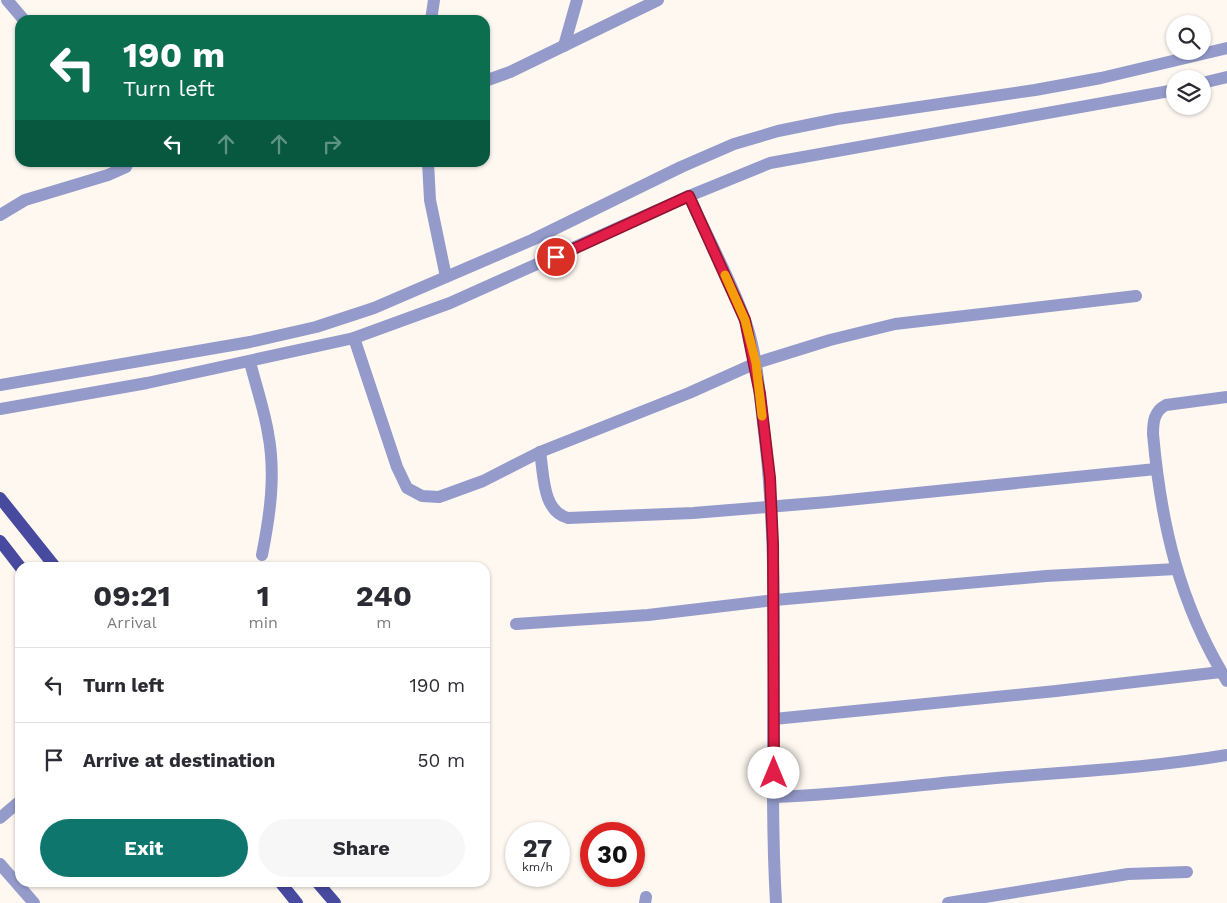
<!DOCTYPE html>
<style>
:root{--surface:#fff;--page:#f7f7f7;--text:#2b2b33;--muted:#7c7c81;--line:#e1e1e2;--accent:#0f766e}
body{margin:0;font-family:"Work Sans",sans-serif;background:var(--page);color:var(--text);height:100vh;display:flex;flex-direction:column;font-size:19px;white-space:nowrap}
*{box-sizing:border-box;margin:0}
p{font-size:16px;color:var(--muted)}
.icon{flex:none;width:28px;height:28px;fill:none;stroke:currentColor;stroke-width:2;stroke-linecap:round;stroke-linejoin:round}
.map{position:relative;flex:1;overflow:hidden}
.side{position:absolute;left:15px;top:562px;width:475px;height:325px;display:flex;flex-direction:column;background:var(--surface);border-radius:15px;box-shadow:0 1px 4px #0004}
.side>*{flex:none}
.banner{position:absolute;left:15px;top:15px;width:475px;height:152px;border-radius:15px;box-shadow:0 1px 4px #0004;background:#0b6e4f;color:#fff;overflow:hidden}
.buttons{position:absolute;left:1166px;top:15px;display:grid;gap:10px}
.buttons a{display:grid;place-items:center;width:45px;height:45px;border-radius:50%;background:var(--surface);box-shadow:0 1px 4px #0004;font-size:25px}
.speed{position:absolute;left:505px;top:822px;display:flex;gap:10px;font-size:25px;font-weight:700;text-align:center}
.speed>*{display:grid;place-content:center;width:65px;height:65px;border-radius:50%;background:var(--surface);box-shadow:0 1px 4px #0004;line-height:1}
.speed small{font-size:12px;font-weight:400}
.speed .limit{border:8px solid #d22;background:#fff;color:#111}
.pin{position:absolute;display:grid;place-items:center;width:42px;height:42px;color:#fff;margin:-21px;border:2px solid #fff;border-radius:50%;box-shadow:0 1px 5px #0007}
.me{position:absolute;width:55px;margin:-28px;rotate:0deg;stroke-linejoin:round;filter:drop-shadow(0 0 4px #0008)}
.turn{display:flex;align-items:center;gap:18px;height:105px;padding:0 25px;font-size:22px}
.turn .icon{width:65px;height:65px;stroke-width:2.5}
.turn b{display:block;font-size:35px;line-height:42px}
.lanes{display:flex;align-items:center;height:48px;padding:0 25px;background:#0003;justify-content:center;gap:25px;direction:ltr}
.lanes .off{opacity:.35}
.eta{display:flex;justify-content:space-evenly;align-items:center;height:85px;text-align:center}
.eta b{font-size:30px;font-weight:700;line-height:35px}
.action{display:flex;gap:10px;margin-top:auto;padding:10px 25px}
.action a{flex:1;height:58px;border-radius:30px;background:var(--accent);color:#fff;font-size:20px;font-weight:700;line-height:58px;text-align:center}
.action a+a{background:var(--page);color:var(--text)}
ul{padding:0;list-style:none}
li{display:flex;align-items:center;gap:15px;height:75px;padding:0 25px;border-top:1px solid var(--line)}
li div{flex:1}
li b{display:block;font-size:19px}
li em{font-style:normal}
.map>svg:first-child{display:block}
.lines{fill:none;stroke-linecap:round;stroke-linejoin:round}
.minor{stroke:#949bcb;stroke-width:12}
.major{stroke:#474a9e;stroke-width:12}
.route-casing{stroke:#92132f;stroke-width:12}
.route{stroke:#e11d48;stroke-width:9}
.slow{stroke:#f59e0b;stroke-width:9}
</style>
<div class="map">
<svg width="1227" height="903" viewBox="0 0 1227 903">
<rect width="100%" height="100%" fill="#fef8f1"/>
<g class="lines">
<g class="minor">
<path d="M7,0L24,20"/>
<path d="M431,20L434,0"/>
<path d="M564,46L577,0"/>
<path d="M485,81L510,72L658,0"/>
<path d="M1202,83L1227,77"/>
<path d="M428,162L430,200L446,277"/>
<path d="M689,196C707,237 730,278 745,320C758,356 759,394 764,431C783,588 767,746 776,903"/>
<path d="M0,215L25,200L108,175L126,167L128,162"/>
<path d="M354,338L397,467L407,488L422,496L439,497L483,481L540,452L689,393L756,363L830,340L895,324L1136,296"/>
<path d="M250,362C256,386 264,409 268,433C276,474 270,515 262,555"/>
<path d="M0,385L250,342L316,327L374,308L532,240L681,167L734,144L778,131L837,119L1035,90L1101,78L1227,48"/>
<path d="M1227,397L1166,405C1154,411 1153,422 1153,434C1161,524 1179,603 1227,681"/>
<path d="M0,409L147,383L354,338L450,303L689,196L770,163L1175,90"/>
<path d="M540,452C544,475 542,511 568,518L693,513L828,502L1156,469"/>
<path d="M516,624L648,615L775,600L1046,576L1176,569"/>
<path d="M774,719L1056,691L1221,672"/>
<path d="M774,797C841,795 908,786 974,780C1059,772 1144,769 1227,755"/>
<path d="M0,818L20,801"/>
<path d="M0,864L34,903"/>
<path d="M645,903L646,897"/>
<path d="M948,903L1128,874L1187,872"/>
</g>
<g class="major">
<path d="M0,498L56,568"/>
<path d="M0,541L21,568"/>
<path d="M280,882L297,903"/>
<path d="M317,882L335,903"/>
</g>
</g>
<g class="lines">
<g class="route-casing">
<path id="route" d="M556,257L689,196L745,320L760,394L770,478L773,544L774,773"/>
</g>
<use href="#route" class="route"/>
<path class="slow" d="M725,275L745,320L756,363L762,416"/>
</g>
</svg>
<div class="buttons">
<a><svg class="icon" aria-label="search" viewBox="0 0 24 24"><circle cx="10" cy="10" r="6"/><path d="M15 15l6 6"/></svg></a>
<a><svg class="icon" aria-label="layers" viewBox="0 0 24 24"><path d="M12 4l9 5-9 5-9-5zM3 14l9 5 9-5"/></svg></a>
</div>
<div class="speed"><div>27<small>km/h</small></div><div class="limit">30</div></div>
<div class="pin" style="left:556px;top:257px;background:#d93025"><svg class="icon" aria-label="arrive" viewBox="0 0 24 24"><path d="M6 21V4h12l-3 4 3 4H6"/></svg></div>
<svg class="me" style="left:774px;top:773px" viewBox="-20 -20 40 40"><circle r="19" fill="#fff"/><path d="M0-13L10 11 0 6-10 11z" fill="#e11d48"/></svg>
<div class="banner">
<div class="turn"><svg class="icon" aria-label="left" viewBox="0 0 24 24"><path d="M17 20v-9H6M10 6l-5 5 5 5"/></svg><div><b>190 m</b>Turn left</div></div>
<div class="lanes"><svg class="icon" aria-label="left" viewBox="0 0 24 24"><path d="M17 20v-9H6M10 6l-5 5 5 5"/></svg><svg class="icon off" aria-label="ahead" viewBox="0 0 24 24"><path d="M12 20V5M6 11l6-6 6 6"/></svg><svg class="icon off" aria-label="ahead" viewBox="0 0 24 24"><path d="M12 20V5M6 11l6-6 6 6"/></svg><svg class="icon off" aria-label="right" viewBox="0 0 24 24"><path d="M7 20v-9h11M14 6l5 5-5 5"/></svg></div>
</div>
<section class="side">
<div class="eta">
<div><b>09:21</b><p>Arrival</p></div>
<div><b>1</b><p>min</p></div>
<div><b>240</b><p>m</p></div>
</div>
<ul>
<li><svg class="icon" aria-label="left" viewBox="0 0 24 24"><path d="M17 20v-9H6M10 6l-5 5 5 5"/></svg><div><b>Turn left</b></div><em>190 m</em></li>
<li><svg class="icon" aria-label="arrive" viewBox="0 0 24 24"><path d="M6 21V4h12l-3 4 3 4H6"/></svg><div><b>Arrive at destination</b></div><em>50 m</em></li>
</ul>
<div class="action"><a>Exit</a><a>Share</a></div>
</section>
</div>
